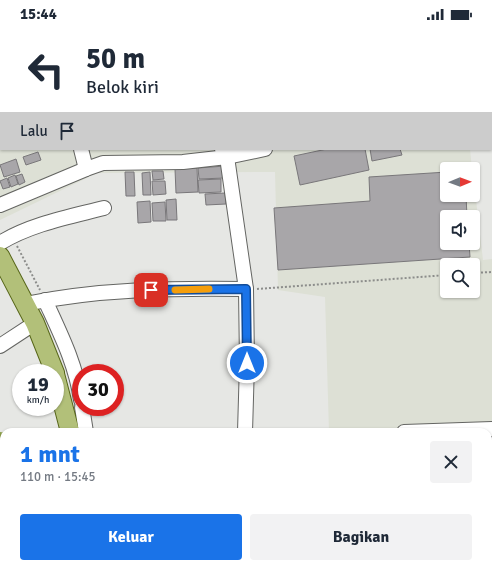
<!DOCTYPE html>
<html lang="id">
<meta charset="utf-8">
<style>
:root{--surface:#fff;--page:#f2f2f3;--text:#1f2937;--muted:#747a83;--accent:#1a73e8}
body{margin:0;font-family:Signika,sans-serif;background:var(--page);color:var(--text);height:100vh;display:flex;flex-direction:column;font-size:15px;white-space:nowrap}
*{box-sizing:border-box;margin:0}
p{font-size:13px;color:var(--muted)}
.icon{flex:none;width:22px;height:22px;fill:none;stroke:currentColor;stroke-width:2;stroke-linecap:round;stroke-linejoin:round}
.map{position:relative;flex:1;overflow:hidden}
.sheet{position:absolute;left:0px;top:400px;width:492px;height:140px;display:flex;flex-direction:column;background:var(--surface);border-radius:12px 12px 0 0;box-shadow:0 1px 3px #0004}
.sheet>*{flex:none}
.hud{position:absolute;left:0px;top:0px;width:492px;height:122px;box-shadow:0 1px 3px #0004;background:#fff;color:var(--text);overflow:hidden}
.needle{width:26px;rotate:89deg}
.controls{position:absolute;left:440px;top:134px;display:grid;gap:8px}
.controls a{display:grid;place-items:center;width:40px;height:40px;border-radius:4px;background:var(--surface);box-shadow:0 1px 3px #0004;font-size:20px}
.speed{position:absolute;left:12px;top:336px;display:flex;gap:8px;font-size:20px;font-weight:700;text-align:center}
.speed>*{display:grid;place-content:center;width:52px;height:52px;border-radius:50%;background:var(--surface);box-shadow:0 1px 3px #0004;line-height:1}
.speed small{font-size:10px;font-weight:400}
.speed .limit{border:6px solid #d22;background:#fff;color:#111}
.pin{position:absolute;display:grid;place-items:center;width:34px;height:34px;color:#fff;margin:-17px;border-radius:8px;box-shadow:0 2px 6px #0006}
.me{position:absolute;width:44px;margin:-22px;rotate:0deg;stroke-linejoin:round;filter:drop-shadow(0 0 3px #0008)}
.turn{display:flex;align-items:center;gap:14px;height:84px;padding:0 20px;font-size:18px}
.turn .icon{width:52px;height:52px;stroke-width:2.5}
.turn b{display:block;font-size:28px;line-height:34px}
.then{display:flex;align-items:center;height:38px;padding:0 20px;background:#0003;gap:8px;font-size:15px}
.round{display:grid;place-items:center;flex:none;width:42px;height:42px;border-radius:4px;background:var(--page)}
.summary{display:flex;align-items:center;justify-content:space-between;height:68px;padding:0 20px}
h1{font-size:24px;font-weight:800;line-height:30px;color:var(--accent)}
.action{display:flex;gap:8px;margin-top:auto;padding:8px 20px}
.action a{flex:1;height:46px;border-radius:4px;background:var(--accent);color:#fff;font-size:16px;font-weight:800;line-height:46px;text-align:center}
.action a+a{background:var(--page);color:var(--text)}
.status{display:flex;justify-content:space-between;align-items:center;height:28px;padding:0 20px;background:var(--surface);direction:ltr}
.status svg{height:11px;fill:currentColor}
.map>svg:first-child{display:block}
.built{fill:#dde0d5;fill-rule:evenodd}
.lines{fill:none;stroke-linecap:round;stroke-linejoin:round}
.river{stroke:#8ea14b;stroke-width:18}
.building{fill:#a8a6a9;stroke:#79777a}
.minor-casing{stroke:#646562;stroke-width:16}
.major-casing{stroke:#576619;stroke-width:20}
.path{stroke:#8c8d8b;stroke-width:2;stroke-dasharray:2 2;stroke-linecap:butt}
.minor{stroke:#fff;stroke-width:14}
.major{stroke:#b2c079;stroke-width:18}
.route-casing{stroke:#114b97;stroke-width:10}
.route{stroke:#1a73e8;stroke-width:7}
.slow{stroke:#f59e0b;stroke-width:7}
</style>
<div class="status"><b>15:44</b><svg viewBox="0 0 49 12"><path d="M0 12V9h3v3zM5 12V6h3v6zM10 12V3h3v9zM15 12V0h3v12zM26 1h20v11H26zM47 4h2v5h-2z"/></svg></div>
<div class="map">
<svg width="492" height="540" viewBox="0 0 492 540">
<rect width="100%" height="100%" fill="#e6e7e4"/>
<g class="built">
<path d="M0,0L192,1H1V121H470L472,141H447V167H473V146L483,232L492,231V540H333V536H488V404H329L325,269L278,262L275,144L97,145L0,192ZM447,189H473V215H447ZM447,237H473V263H447Z"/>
<path d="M421,0H492V101H491V1H416Z"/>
</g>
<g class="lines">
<g class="river">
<path d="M0,413L4,421"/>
<path d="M32,536L33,540"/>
</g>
</g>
<g class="building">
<rect x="5" y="0" width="117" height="1"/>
<path d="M327,121H365L369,142L300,157L294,128Z"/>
<path d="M370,121H400L402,127L372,133Z"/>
<path d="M38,124L41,132L26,137L23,129Z"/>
<path d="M16,131L20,144L4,149L0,137Z"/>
<path d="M225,138V150L199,151L198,140Z"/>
<path d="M197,140L198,164L176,165L175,141Z"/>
<path d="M152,143H163L164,151L153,152Z"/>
<path d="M125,144H134L135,168H126Z"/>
<path d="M150,144L151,167H143L142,145Z"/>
<path d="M447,144V167H466L467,189H447V215H469L470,229L278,242L274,180L370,173L369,149Z"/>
<path d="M22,146L25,154L19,157L16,148Z"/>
<path d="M15,147L18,156L11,159L8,150Z"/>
<path d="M7,150L10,159L3,161L0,153Z"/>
<path d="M221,151V164L199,165L198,152Z"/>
<path d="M152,153H165L166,166L153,167Z"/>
<path d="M225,165L226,176L206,177L205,166Z"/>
<path d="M176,171L177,192H167L166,172Z"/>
<path d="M150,173L151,194L138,195L137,174Z"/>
<path d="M165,174L166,193H153L152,175Z"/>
<rect x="488" y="408" width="4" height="102"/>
<path d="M488,521H492V540H410V536H488Z"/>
<path d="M338,536H357V540H337Z"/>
<rect x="367" y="536" width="36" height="4"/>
</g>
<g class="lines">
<g class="minor-casing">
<g id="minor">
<path d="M192,0V1"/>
<path d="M491,81H492"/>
<path d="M81,121L86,141"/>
<path d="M222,121L227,129L246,261L247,335L245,404"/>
<path d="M0,177L86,141L103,135L183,134L227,129L265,121"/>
<path d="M0,215C31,196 69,189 104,180"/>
<path d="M45,272C60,305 76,336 81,372"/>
<path d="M25,276C98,261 172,260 246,261"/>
<path d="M0,318L35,295"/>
<path d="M82,379L86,404"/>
<path d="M404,404L492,401"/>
<path d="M488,517H492"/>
<path d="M98,536L99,540"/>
<path d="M180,536L183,539L190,540"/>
<path d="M231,540V536"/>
<path d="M323,540V536"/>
</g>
</g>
<g class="major-casing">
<g id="major">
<path d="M0,228L35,295L55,345"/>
<path d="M55,346L70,404"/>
<path d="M80,536V540"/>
</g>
</g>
<g class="path">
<path d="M17,218L40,262"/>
<path d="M473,245L492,244"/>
<path d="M257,261L447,247"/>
</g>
<use href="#minor" class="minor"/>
<use href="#major" class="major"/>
</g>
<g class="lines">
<g class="route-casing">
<path id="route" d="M151,262L246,261L247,335"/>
</g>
<use href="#route" class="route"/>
<path class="slow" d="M175,262L209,261"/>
</g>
</svg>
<div class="controls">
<a><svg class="needle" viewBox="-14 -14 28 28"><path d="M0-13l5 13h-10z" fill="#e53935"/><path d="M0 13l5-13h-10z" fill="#747a83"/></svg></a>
<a><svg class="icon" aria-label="sound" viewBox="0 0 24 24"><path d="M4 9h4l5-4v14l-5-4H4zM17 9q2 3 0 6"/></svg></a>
<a><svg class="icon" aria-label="search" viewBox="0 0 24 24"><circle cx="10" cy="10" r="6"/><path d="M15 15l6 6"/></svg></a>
</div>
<div class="speed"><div>19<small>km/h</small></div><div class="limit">30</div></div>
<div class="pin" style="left:151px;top:262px;background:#d93025"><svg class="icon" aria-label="arrive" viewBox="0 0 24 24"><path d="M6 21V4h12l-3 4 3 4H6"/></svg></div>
<svg class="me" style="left:247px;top:335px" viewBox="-20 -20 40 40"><circle r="17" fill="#1a73e8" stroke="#fff" stroke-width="3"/><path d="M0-11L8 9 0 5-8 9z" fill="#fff"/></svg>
<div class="hud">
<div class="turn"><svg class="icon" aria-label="left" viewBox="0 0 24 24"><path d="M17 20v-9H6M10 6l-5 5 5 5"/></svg><div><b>50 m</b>Belok kiri</div></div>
<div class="then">Lalu<svg class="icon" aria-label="arrive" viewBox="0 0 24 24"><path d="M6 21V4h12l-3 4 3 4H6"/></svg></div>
</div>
<section class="sheet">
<div class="summary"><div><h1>1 mnt</h1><p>110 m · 15:45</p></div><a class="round"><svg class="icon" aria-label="close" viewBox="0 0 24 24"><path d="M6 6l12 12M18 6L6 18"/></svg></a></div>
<div class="action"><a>Keluar</a><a>Bagikan</a></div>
</section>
</div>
